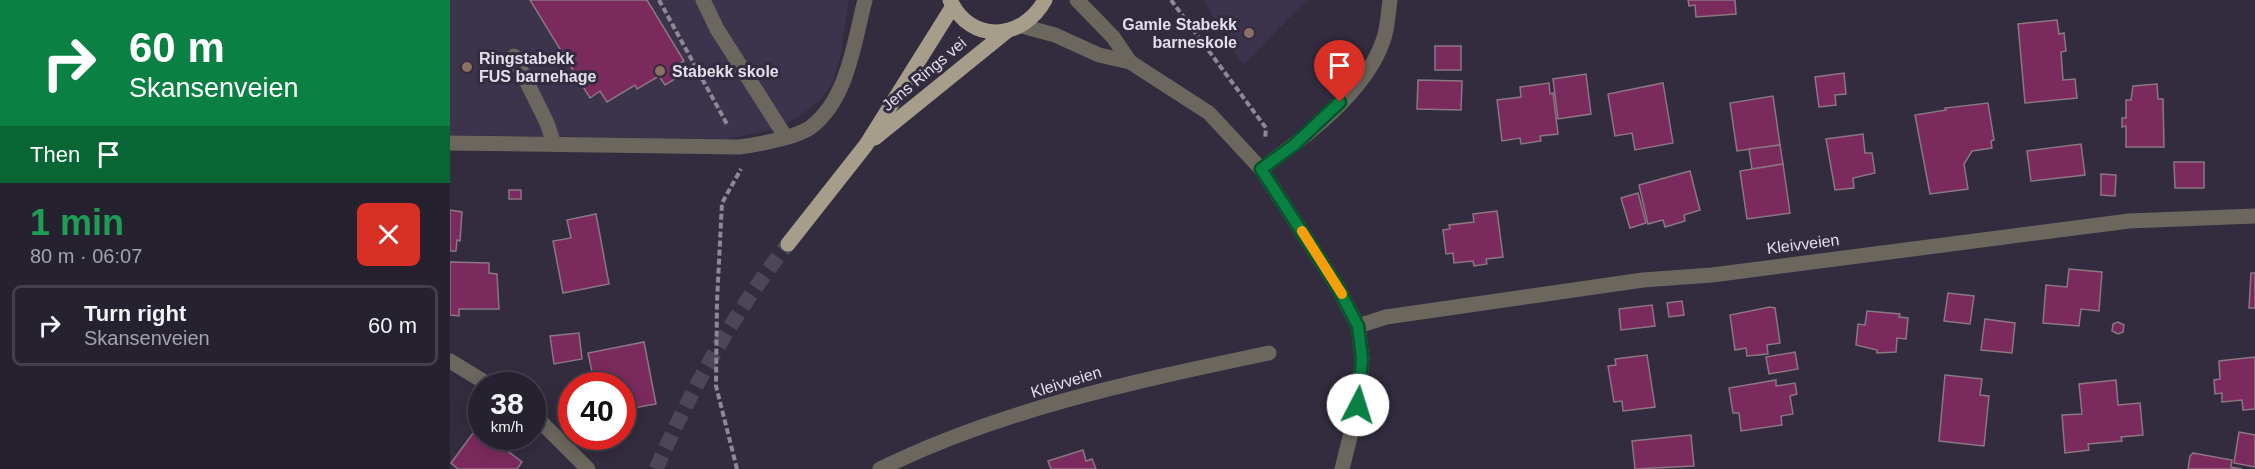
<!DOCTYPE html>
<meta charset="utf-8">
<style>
:root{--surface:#26212e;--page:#322e3a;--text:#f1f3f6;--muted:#a4a3aa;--line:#423e4a}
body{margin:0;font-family:Arial,sans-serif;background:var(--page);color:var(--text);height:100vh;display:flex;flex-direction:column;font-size:22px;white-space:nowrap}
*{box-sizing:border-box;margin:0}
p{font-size:20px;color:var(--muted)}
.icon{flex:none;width:33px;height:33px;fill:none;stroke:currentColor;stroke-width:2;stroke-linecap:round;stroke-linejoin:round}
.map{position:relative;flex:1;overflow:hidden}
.side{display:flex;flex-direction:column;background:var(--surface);width:450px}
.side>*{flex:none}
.hud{background:#0b8043;color:#fff;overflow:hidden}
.speed{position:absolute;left:18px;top:372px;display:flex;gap:12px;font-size:30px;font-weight:700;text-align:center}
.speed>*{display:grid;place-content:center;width:78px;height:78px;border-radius:50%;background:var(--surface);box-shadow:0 3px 15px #0003,0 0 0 2px var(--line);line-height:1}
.speed small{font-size:15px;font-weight:400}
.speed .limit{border:9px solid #d22;background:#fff;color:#111}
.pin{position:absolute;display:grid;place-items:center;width:51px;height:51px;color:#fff;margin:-62px -26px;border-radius:50% 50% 50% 0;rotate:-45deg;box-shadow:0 0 6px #0007}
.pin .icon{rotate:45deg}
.me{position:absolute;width:66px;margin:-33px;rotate:5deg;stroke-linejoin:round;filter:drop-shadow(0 0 4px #0008)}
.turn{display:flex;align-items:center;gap:21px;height:126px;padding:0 30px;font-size:27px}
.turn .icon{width:78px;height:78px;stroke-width:2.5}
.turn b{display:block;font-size:42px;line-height:51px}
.then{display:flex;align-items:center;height:57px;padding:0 30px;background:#0003;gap:12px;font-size:22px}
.round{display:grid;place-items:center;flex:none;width:63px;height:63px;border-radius:9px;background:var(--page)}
.summary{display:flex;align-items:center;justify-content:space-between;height:102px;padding:0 30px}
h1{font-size:36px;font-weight:700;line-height:45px;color:#1e9e55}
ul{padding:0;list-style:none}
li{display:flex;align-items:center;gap:18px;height:81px;margin:0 12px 9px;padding:0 18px;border:3px solid var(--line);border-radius:9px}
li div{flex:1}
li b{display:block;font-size:22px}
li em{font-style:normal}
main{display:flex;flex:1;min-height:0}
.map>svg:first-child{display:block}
.built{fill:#3b344c}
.building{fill:#7b2a5e;stroke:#8b7681;stroke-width:1.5}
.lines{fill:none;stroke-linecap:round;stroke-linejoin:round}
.major-tunnel{stroke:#4c4758;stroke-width:15;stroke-dasharray:15 8;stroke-linecap:butt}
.path{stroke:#8c8896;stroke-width:4;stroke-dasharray:6 3;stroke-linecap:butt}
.minor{stroke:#6b675e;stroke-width:15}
.major{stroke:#a69d8b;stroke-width:15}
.route-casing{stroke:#07532c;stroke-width:15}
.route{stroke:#0b8043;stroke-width:10}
.slow{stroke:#f59e0b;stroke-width:10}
.education-dot{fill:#8d6e63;stroke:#322c3e;stroke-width:2}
.labels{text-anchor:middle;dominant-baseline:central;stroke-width:6;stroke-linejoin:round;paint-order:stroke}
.poi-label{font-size:16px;font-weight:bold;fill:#e2dfeb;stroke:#322c3e;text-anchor:start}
.street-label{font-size:16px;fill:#e2dfeb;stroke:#322c3e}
</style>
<main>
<section class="side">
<div class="hud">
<div class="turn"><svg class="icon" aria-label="right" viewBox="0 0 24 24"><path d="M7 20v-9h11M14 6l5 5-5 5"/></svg><div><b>60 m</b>Skansenveien</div></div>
<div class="then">Then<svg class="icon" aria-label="arrive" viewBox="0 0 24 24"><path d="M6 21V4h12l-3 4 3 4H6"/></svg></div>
</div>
<div class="summary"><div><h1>1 min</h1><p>80 m · 06:07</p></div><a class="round" style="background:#d93025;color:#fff"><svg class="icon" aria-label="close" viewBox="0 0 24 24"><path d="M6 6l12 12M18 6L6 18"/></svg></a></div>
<ul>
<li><svg class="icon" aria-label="right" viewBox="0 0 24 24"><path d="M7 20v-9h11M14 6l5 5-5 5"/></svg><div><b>Turn right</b><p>Skansenveien</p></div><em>60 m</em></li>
</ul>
</section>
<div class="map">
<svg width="1805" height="469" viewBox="0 0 1805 469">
<rect width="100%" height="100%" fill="#322c3e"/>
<g class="built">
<path d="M0,0H399L390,58L382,84L369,101L350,116L329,128L277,139L0,135Z"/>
<path d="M753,0H857L793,65Z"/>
</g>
<g class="building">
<path d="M80,0H197L234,61L227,65L233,74L215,85L209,76L187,89L185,85L157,102L150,91L140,98Z"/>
<path d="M1238,0H1285L1286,14L1246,17L1245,5L1239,6Z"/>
<path d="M1607,20L1609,34L1614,33L1616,51L1611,52L1613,80L1625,79L1627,98L1575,103L1568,24Z"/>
<rect x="985" y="46" width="26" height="24"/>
<path d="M1394,73L1396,94L1385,95L1386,105L1369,107L1365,77Z"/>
<path d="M1136,74L1141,114L1108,119L1103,79Z"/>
<path d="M968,80L1012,81L1011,110L967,109Z"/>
<path d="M1099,83L1100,94L1103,93L1108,134L1090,136L1091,141L1071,144L1070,138L1052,141L1047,100L1071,97L1070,87Z"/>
<path d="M1213,83L1223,143L1185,150L1182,133L1165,136L1158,94Z"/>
<path d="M1707,84L1708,99H1713L1714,147H1676V126L1672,127V118H1676V100H1681L1683,86Z"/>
<path d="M1323,96L1330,145L1287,151L1280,103Z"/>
<path d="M1538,103L1544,140L1541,141L1542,148L1522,151L1514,164L1518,189L1480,194L1465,115L1496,110L1495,108Z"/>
<path d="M1413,134L1415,153H1422L1425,173L1403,178L1404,188L1385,190L1376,139Z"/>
<path d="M1631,144L1635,175L1581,181L1577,151Z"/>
<path d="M1330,145L1333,164L1302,169L1299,149Z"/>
<path d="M1724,162H1754V188H1725Z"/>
<path d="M1333,164L1340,213L1297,219L1290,171Z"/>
<path d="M1240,171L1250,210L1234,215L1235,221L1215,227L1213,220L1198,224L1189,185Z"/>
<path d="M1651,174L1666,175L1665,196L1651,195Z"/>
<rect x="59" y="190" width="12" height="9"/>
<path d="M1188,193L1196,223L1180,228L1171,198Z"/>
<path d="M0,210L12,212L10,241L7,240L6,251H0Z"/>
<path d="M1047,211L1053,257L1036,259L1037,264L1024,266L1023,261L1004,263L1003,253L996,254L993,230L1000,229L999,225L1024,222L1023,214Z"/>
<path d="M146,214L159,284L113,293L103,241L121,238L117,220Z"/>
<path d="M0,262L39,263V273L47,274L49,309H9V316L0,315Z"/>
<path d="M1619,269L1652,272L1649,311L1631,309L1629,326L1593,323L1596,285L1617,287Z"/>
<path d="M1801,273H1805V308H1799Z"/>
<path d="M1498,293L1524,296L1520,324L1494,321Z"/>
<path d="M1232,301L1234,315L1219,317L1217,303Z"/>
<path d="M1202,305L1205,326L1171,330L1169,309Z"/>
<path d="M1320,307L1325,308L1330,343L1317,345L1318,354L1297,356L1296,348L1285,350L1280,315Z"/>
<path d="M1417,311L1450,314L1449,317L1458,318L1456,339L1447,338L1446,352L1427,353V350L1406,345L1408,324L1415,325Z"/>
<path d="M1535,319L1565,323L1562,353L1531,350Z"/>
<path d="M1668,322L1674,325L1673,332L1668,334L1662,331L1663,324Z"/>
<path d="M129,333L132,359L104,364L100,336Z"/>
<path d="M194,342L206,404L172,410V386H145L138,353Z"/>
<path d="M1345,352L1348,369L1319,374L1316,357Z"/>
<path d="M1197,355L1205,407L1173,411L1172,401L1164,402L1158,366L1166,365L1165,359Z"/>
<path d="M1805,357V409L1793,410L1792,400L1772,402V393L1765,394L1764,380L1770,379L1769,361Z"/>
<path d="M1495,375L1532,379L1530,395L1539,396L1534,446L1489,441Z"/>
<path d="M1326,380V386L1345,383L1347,394L1340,396L1343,414L1331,416L1332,425L1291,431L1289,413H1283L1279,388Z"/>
<path d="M1666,380L1668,405L1690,403L1693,435L1671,437L1672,441L1638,444L1639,450L1615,453L1612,415L1632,414L1629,384Z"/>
<path d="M29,425L32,436H38L72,462L67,469H8L1,463Z"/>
<path d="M1789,432L1805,435V467L1784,463Z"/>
<path d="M1241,435L1244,466L1185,469L1182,441Z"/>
<path d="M633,450L636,461L642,459L646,469H601L598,461Z"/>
<path d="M1743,453L1782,460L1781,467L1792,469H1738L1740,456Z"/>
</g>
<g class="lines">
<path class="major-tunnel" d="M206,469C241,390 284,312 338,244"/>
<g class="path">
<path d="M209,0L278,126"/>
<path d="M721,0L816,128L815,139"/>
<path d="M287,469L266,386L267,301L272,203L291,169"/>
</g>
<g class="minor">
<path d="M253,0L267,29L335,136"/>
<path d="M627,0L663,37L680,62"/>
<path d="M572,26L605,35L649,55L680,62L759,113L811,169L887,286L908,326L912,358L908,405L892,469"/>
<path d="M64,56L97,123L104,144"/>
<path d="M0,143L289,147C306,145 348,137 361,127C398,99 404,42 415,0"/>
<path d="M811,169C854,138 915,93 933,41C938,28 938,13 940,0"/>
<path d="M908,326L936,317L1193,280L1262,275L1679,221L1805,216"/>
<path d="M0,361L41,386"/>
<path d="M82,413L138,469"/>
<path d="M430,469C552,409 686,381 819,353"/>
</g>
<g class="major">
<path d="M500,0C521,45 573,40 595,0"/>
<path d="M425,138L556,32"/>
<path d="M338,244L416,145L503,6"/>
</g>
</g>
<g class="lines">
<g class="route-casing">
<path id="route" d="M890,102L844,145L811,169L887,286L908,326L912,358L908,405"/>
</g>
<use href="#route" class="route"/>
<path class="slow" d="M852,231L892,294"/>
</g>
<g class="education-dot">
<circle cx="799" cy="33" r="6"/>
<circle cx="17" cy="67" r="6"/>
<circle cx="210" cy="71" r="6"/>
</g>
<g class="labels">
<g class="poi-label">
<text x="787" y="24" text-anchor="end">Gamle Stabekk<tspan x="787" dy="18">barneskole</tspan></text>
<text x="29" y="58">Ringstabekk<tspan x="29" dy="18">FUS barnehage</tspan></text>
<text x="222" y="71">Stabekk skole</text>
</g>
<g class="street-label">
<text transform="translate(474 74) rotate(-40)">Jens Rings vei</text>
<text transform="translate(1353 244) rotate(-7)">Kleivveien</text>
<text transform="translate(616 382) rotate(-17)">Kleivveien</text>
</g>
</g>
</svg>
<div class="speed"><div>38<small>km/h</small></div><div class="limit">40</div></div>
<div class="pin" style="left:890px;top:102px;background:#d93025"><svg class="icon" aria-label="arrive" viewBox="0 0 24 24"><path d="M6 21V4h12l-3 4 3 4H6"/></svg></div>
<svg class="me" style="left:908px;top:405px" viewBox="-20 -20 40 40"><circle r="19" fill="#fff"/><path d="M0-13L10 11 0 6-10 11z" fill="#0b8043"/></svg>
</div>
</main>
